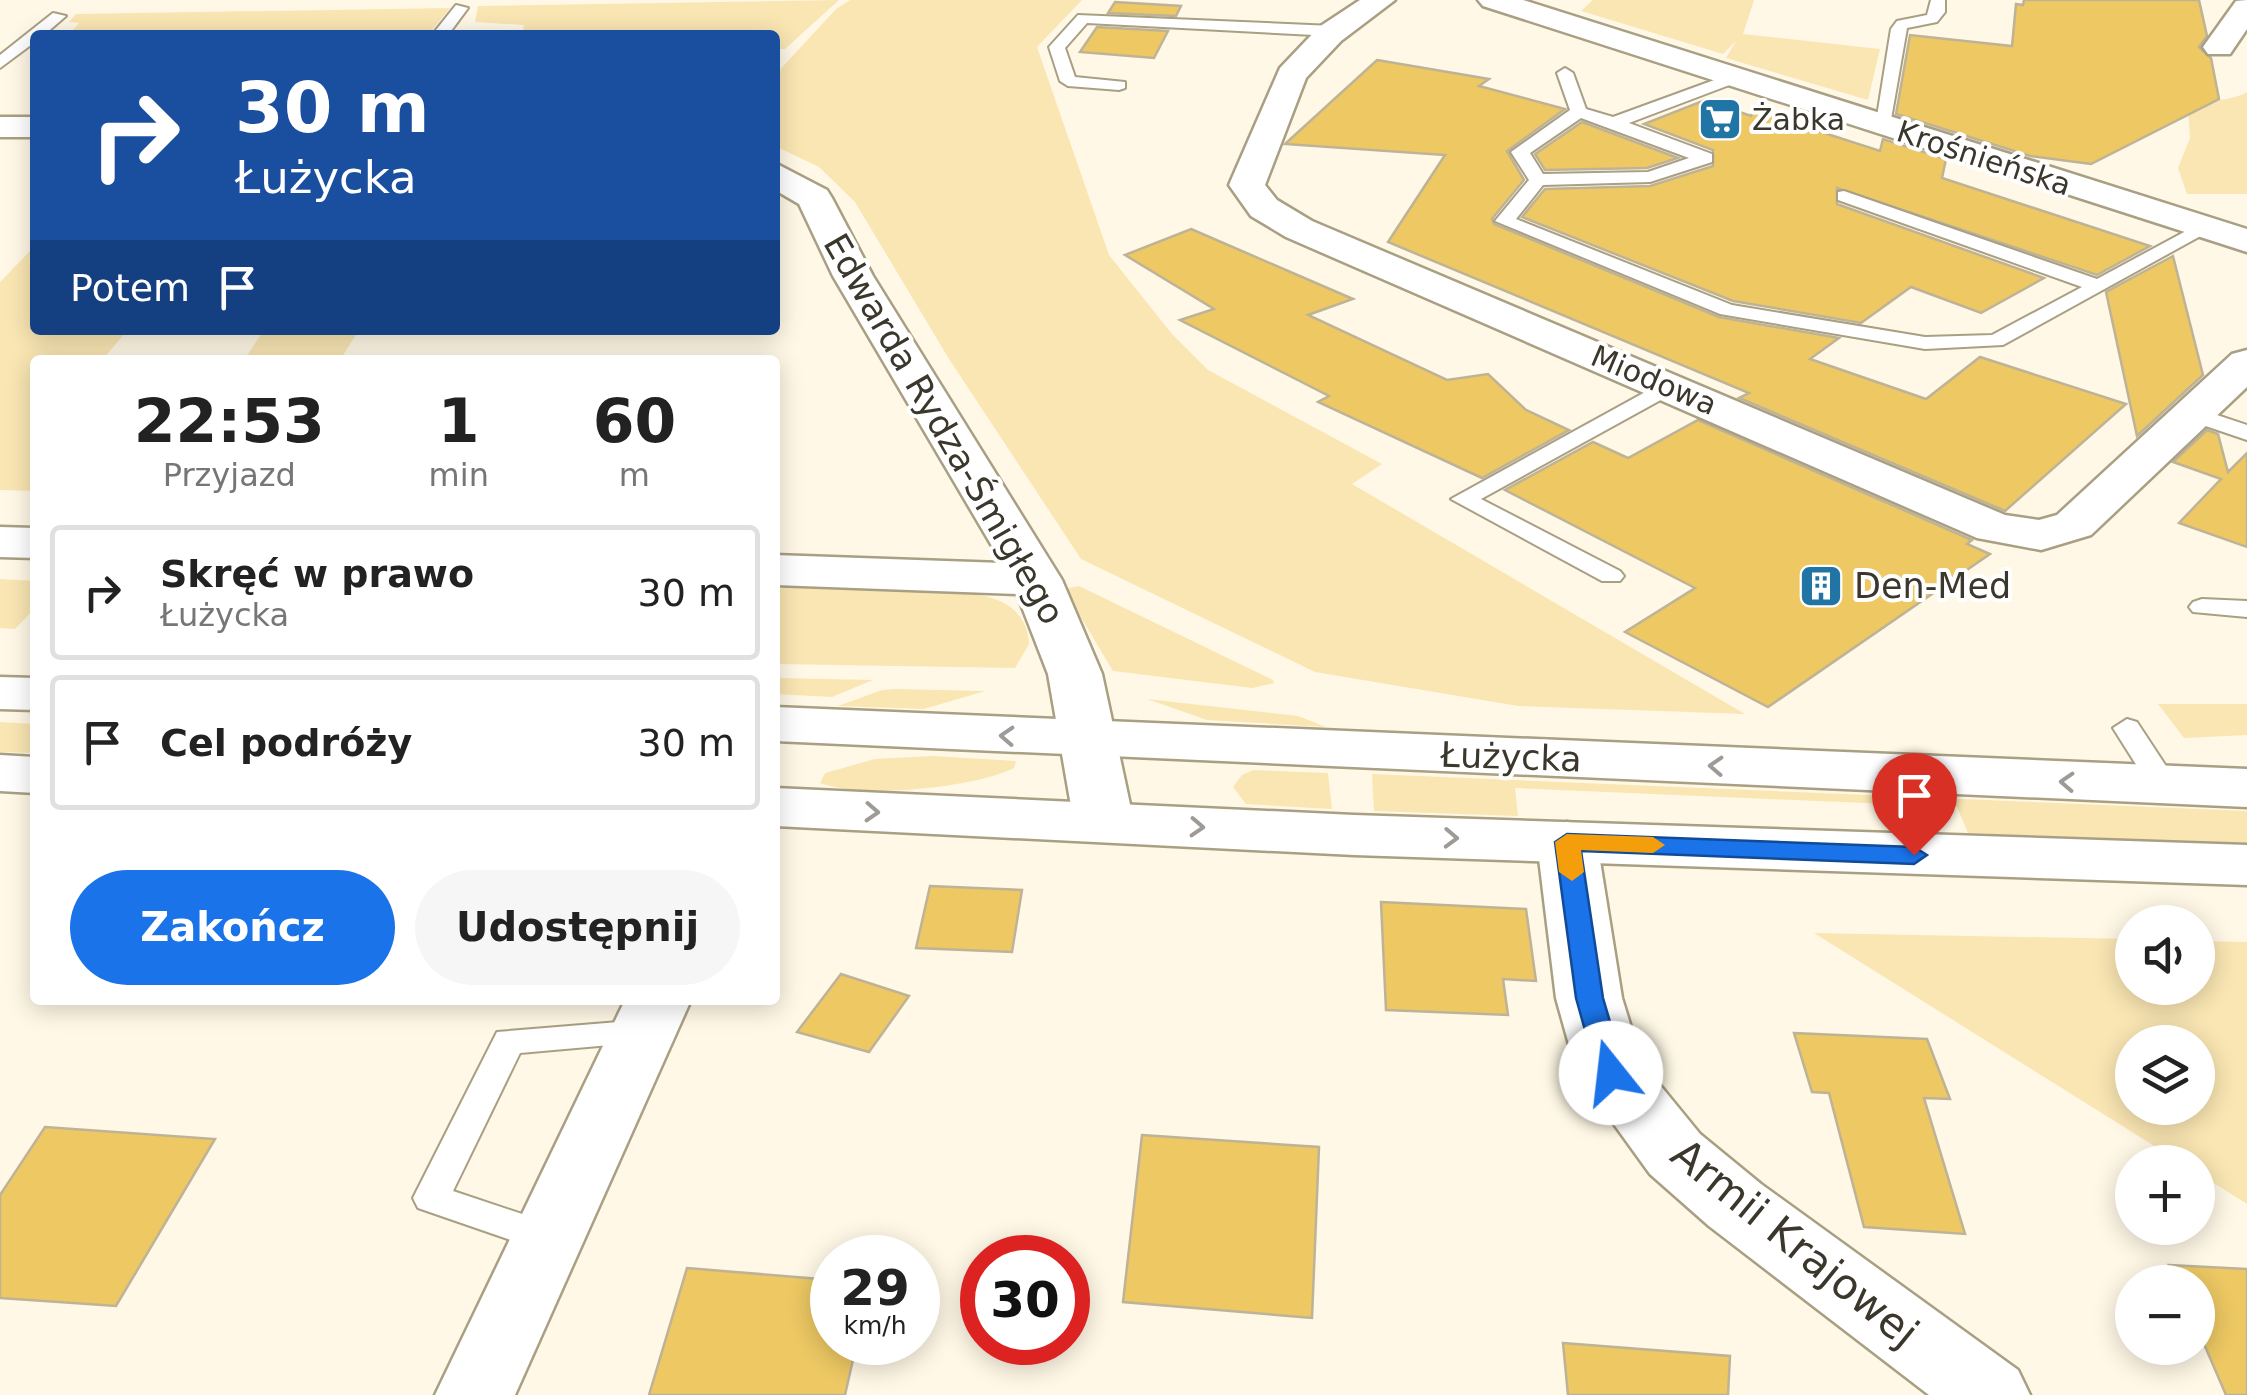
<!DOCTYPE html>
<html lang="pl">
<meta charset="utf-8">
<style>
:root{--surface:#fff;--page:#f6f6f6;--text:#222;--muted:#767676;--line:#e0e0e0;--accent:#1a73e8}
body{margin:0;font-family:"DejaVu Sans",sans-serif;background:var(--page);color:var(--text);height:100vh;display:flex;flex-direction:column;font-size:38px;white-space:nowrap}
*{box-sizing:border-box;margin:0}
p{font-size:32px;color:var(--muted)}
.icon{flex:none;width:55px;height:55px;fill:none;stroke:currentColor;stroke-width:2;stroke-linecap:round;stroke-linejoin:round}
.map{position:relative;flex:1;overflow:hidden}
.sheet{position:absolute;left:30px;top:355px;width:750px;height:650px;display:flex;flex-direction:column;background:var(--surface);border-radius:10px;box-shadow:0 5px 25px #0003}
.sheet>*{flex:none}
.guide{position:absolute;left:30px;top:30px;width:750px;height:305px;border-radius:10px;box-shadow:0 5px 25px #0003;background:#1a4fa0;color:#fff;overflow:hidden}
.fabs{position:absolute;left:2115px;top:905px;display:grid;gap:20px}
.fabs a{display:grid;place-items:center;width:100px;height:100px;border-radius:50%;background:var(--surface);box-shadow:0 5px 25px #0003;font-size:50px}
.speed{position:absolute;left:810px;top:1235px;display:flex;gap:20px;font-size:50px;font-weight:700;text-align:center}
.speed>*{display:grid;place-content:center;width:130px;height:130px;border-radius:50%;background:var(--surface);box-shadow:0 5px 25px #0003;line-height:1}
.speed small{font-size:25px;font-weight:400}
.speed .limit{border:15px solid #d22;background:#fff;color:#111}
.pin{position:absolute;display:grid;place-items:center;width:85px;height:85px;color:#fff;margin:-102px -42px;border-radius:50% 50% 50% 0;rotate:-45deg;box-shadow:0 0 10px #0007}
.pin .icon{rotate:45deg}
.me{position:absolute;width:110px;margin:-55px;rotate:344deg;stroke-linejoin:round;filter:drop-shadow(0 0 8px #0008)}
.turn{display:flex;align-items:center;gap:35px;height:210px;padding:0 40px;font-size:45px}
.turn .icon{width:130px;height:130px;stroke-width:2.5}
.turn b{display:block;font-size:70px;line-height:85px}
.then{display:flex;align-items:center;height:95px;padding:0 40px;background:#0003;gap:20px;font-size:38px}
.eta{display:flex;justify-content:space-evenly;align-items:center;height:170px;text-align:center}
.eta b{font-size:60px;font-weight:800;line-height:70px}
.primary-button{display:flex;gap:20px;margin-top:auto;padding:20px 40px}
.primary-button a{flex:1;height:115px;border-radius:60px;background:var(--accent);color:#fff;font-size:40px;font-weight:800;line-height:115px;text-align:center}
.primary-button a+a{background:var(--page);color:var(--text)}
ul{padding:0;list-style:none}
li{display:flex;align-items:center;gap:30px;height:135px;margin:0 20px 15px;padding:0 20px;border:5px solid var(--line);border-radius:10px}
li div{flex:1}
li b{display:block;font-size:38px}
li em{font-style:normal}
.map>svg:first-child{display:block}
.green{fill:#fae6b3;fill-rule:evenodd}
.building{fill:#edc863;stroke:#beb397;stroke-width:2.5}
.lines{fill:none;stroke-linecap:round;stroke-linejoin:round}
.service-casing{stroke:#a99f83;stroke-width:4}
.minor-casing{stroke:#a99f83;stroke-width:5}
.secondary-casing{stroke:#a99f83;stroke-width:5}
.service{fill:#fff;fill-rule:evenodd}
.minor{fill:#fff;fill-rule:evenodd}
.secondary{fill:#fff;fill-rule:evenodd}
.oneway{stroke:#9e9b96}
.route{fill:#1a73e8;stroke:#114b97;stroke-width:2.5}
.slow{fill:#f59e0b}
.labels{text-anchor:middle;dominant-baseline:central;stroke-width:8;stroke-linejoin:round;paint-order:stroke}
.far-poi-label{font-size:30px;fill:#3c372c;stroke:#fff;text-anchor:start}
.far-street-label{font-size:30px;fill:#3c372c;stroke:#fff}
.street-label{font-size:35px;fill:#3c372c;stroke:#fff}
.poi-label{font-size:35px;fill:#3c372c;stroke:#fff;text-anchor:start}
.near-street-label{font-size:42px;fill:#3c372c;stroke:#fff}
</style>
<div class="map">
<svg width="2247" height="1395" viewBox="0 0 2247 1395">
<rect width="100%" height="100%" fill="#fff8e6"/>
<g class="green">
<path d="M839,0L785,49H775V35H522L524,25L475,22L478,6Z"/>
<path d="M850,0H1082L1037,47L1109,255L1172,334L1208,370L1382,464L1352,484L1745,714L1518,706L1315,672L1081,559L949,359L855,202L819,167L775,146V75L836,9Z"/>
<path d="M1593,0H1754L1743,34L1880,49L1868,100L1726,58L1736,41L1723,54L1581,11Z"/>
<path d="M450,8L428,35H68L79,23L69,22L76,14Z"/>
<path d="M2247,92V194H2187L2178,168L2190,138L2188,109C2209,99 2232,101 2247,92Z"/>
<path d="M35,246V330L126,332L102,360H35V458L31,463L35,464V491L0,490V282Z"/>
<path d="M264,330H359L340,360H244Z"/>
<path d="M0,579L35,581V608L15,629L0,628Z"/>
<path d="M781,586C830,588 961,583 1000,601C1018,609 1028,624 1029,644L1015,668L775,664V601Z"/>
<path d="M1079,586L1273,680L1274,683L1252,688L1113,671L1064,589Z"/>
<path d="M775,677L781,678L873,680L832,697L775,694Z"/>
<path d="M882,690L895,689L985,691L924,709L838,706Z"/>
<path d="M1147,699L1298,716L1326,727L1207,720Z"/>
<path d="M2158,704H2247V735L2184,738Z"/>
<path d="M0,722L35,724V753L0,752Z"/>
<path d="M933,756L1016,761L1014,768C973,788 863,799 820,783L825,773L875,759Z"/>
<path d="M1253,770L1328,773L1332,809L1246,804L1233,787L1242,775Z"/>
<path d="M1372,774L2247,811V844L1968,833L1957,807L1515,788L1518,816L1374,811Z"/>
<path d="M1814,933L2132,939V988H2198V941L2247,942V1204L2198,1173V1162H2180ZM2132,1042H2198V1108H2132Z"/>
</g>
<g class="building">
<path d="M2024,0H2199L2207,36L2199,47L2211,58L2219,99L2091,164L2030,156L1896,114L1910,35L2012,46L2016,4L2023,5Z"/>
<path d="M1115,2L1181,6L1176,16L1108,13Z"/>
<path d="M1097,27L1168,31L1154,58L1080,52Z"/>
<path d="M1377,60L1489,79L1479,86L1565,109L1507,151L1524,180L1492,219L1494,224L1719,317L1839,338L1810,359L1926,399L1980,357L2126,404L2005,511L1739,398L1749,393L1388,242L1445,155L1285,144Z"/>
<path d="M1705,100L1751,116L1753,110L1880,151L1883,139L1946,159L1942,178L2150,246L2097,275L1837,188V204L2044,278L1981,313L1911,287L1861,323L1733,301L1522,217L1545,189L1650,186L1713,166V150L1644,124Z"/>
<path d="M1582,122L1678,158L1647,168L1545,170L1535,154Z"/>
<path d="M1191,229L1353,299L1308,315L1447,380L1488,374L1526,410L1569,430L1482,478L1318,402L1329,396L1180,320L1214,309L1125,255Z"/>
<path d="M2173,256L2203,375L2137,436L2106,292Z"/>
<path d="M1698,420L1972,540L1967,544L1990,554L1768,707L1625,632L1695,588L1505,490L1593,442L1628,458Z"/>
<path d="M2207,430L2218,434L2228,472L2247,453V547L2179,523L2221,479L2173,462Z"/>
<path d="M930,886L1022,890L1012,952L916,948Z"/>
<path d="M1381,902L1526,909L1536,981L1503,979L1508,1015L1386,1010Z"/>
<path d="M841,974L909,996L869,1052L797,1032Z"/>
<path d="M1794,1033L1927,1039L1950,1099L1924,1098L1965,1234L1864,1227L1829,1093L1812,1092Z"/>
<path d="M45,1127L215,1139L116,1306L0,1298V1195Z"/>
<path d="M1142,1135L1319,1147L1312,1318L1123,1302Z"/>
<path d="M2169,1265L2247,1269V1395H2226L2198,1330V1282H2177Z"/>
<path d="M687,1268L832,1280V1342H857L845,1395H649Z"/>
<path d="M1563,1343L1730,1356L1728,1395H1568Z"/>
</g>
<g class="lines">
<g class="service-casing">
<g id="service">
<path d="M1931,0H1945V12L1937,22L1907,28L1890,125L1875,129L1891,29L1897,21L1927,15Z"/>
<path d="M456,5L468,8L448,35H432Z"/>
<path d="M53,13L66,16L44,35H35V42L0,68V55Z"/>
<path d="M1078,15L1333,26L1341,31L1333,36L1087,23L1065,48L1075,77L1125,82V88L1119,90L1068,86L1060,81L1049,47Z"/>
<path d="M1565,68L1573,73L1586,109L1613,117L1728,75H1740V81L1629,123L1712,154V162L1650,182L1543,185L1516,219L1732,305L1925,337L1992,335L2082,287L1838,200V192L1844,191L2097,279L2199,224L2215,228L2003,345L1925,349L1720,314L1495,221L1529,180L1511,152L1570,110L1557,73ZM1581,118L1689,158L1648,172L1543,174L1530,153Z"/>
<path d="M1669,379L1677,381V391L1481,499L1620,571L1624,576L1620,581H1602L1451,499Z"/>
<path d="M2193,407L2247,425V440L2185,419L2182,414Z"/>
<path d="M2202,599L2247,601V617L2193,612L2189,607L2193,602Z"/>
<path d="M2127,719L2137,722L2179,786L2174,793L2164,795L2154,793L2113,728Z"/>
<path d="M643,1020L655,1023L660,1032L655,1041L520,1053L453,1191L561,1227L567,1238L561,1249L548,1253L418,1208L413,1198L497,1032Z"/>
</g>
</g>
<g class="minor-casing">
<g id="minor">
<path d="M1360,0H1395L1341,41L1306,78L1265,185L1277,200L1312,221L2005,515L2039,520L2057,515L2232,354L2247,350V387L2091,535L2041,550L1977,538L1286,237L1251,216L1229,185L1280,68L1319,27Z"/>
<path d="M1478,0H1523L2247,229V252L1483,6Z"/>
<path d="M2247,0V29L2230,54H2208L2203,47L2236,1Z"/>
<rect x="0" y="117" width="35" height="20"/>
<path d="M775,163L827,190L832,198L873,276L1062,580L1102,674L1134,823L1125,837L1104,842L1083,837L1074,823L1048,674L1017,594L775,585V555L1002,563L833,276L799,204L775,190Z"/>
<path d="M0,527L35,528V558L0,557Z"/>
<path d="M1567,822L1588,828L1597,842L1622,998L1642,1063L1700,1134L1761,1184L2018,1370L2030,1395H1929L1709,1226L1650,1174L1577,1073L1556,998L1537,842L1546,828Z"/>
<path d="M625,1000H691L515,1395H435Z"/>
</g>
</g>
<g class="secondary-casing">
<g id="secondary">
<path d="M0,677L35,678V710L0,709Z"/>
<path d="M775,707L2247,769V807L775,741Z"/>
<path d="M0,755L35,757V793L0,791Z"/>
<path d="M775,788L1354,815L2247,845V885L1354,855L775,826Z"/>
</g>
</g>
<use href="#service" class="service"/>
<use href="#minor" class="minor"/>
<use href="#secondary" class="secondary"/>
</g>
<defs><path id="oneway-chevron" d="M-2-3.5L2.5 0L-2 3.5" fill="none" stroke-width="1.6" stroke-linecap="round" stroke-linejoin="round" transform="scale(2.5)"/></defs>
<g class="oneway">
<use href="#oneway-chevron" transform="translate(1007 736) rotate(-177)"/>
<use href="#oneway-chevron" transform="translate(1716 766) rotate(-177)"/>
<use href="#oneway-chevron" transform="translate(2067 782) rotate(-177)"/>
<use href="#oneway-chevron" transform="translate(872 812) rotate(3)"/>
<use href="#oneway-chevron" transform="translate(1197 827) rotate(3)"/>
<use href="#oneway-chevron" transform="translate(1451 838) rotate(2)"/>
</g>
<path class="route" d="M1567,834L1914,847L1927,855L1914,864L1581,851L1603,998L1625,1073L1621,1081H1601L1597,1073L1576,998L1555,842Z"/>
<path class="slow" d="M1567,834L1653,837L1665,845L1653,853L1581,850L1584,872L1572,881L1559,872L1555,842Z"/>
<defs>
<g id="supermarket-square" transform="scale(2.25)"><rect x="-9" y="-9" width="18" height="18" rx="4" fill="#2075a5" stroke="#fff"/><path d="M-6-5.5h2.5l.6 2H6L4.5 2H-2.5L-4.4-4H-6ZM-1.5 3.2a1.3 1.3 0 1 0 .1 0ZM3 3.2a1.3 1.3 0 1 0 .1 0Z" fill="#fff"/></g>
<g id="building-square" transform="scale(2.25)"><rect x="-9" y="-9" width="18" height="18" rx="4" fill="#2075a5" stroke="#fff"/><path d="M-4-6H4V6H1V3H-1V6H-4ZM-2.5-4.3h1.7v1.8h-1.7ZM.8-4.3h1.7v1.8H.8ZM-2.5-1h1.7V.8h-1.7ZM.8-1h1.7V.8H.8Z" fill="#fff"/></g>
</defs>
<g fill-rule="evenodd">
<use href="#supermarket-square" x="1720" y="119"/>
<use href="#building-square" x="1821" y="586"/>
</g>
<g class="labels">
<g class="far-poi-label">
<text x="1752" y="119">Żabka</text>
</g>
<g class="far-street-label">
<text transform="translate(1984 158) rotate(18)">Krośnieńska</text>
<text transform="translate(1654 380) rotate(23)">Miodowa</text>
</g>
<g class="street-label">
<text transform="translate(944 429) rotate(60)">Edwarda Rydza-Śmigłego</text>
<text transform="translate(1511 757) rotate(2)">Łużycka</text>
</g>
<g class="poi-label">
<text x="1854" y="586">Den-Med</text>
</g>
<g class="near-street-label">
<text transform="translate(1795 1243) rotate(39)">Armii Krajowej</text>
</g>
</g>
</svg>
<div class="fabs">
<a><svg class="icon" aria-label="sound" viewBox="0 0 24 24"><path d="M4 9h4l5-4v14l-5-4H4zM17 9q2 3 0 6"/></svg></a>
<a><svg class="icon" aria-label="layers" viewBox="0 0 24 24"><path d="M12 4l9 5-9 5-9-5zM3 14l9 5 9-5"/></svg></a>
<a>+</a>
<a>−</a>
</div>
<div class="speed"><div>29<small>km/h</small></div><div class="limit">30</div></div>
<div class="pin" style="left:1914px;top:855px;background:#d93025"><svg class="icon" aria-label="arrive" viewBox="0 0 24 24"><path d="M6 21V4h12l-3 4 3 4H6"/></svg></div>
<svg class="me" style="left:1611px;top:1073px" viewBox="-20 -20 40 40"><circle r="19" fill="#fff"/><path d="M0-13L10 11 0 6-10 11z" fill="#1a73e8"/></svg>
<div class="guide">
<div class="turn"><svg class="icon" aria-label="right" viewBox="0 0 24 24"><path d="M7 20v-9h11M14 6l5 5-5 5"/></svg><div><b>30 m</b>Łużycka</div></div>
<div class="then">Potem<svg class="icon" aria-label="arrive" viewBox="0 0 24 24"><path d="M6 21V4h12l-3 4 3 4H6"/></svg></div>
</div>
<section class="sheet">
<div class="eta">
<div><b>22:53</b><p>Przyjazd</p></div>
<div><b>1</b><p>min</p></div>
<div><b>60</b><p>m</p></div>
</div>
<ul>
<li><svg class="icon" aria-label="right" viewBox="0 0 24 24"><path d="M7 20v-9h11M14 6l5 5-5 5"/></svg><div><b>Skręć w prawo</b><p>Łużycka</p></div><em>30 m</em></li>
<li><svg class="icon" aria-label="arrive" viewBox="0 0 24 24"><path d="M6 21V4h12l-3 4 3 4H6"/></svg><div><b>Cel podróży</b></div><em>30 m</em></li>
</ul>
<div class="primary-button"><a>Zakończ</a><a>Udostępnij</a></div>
</section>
</div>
